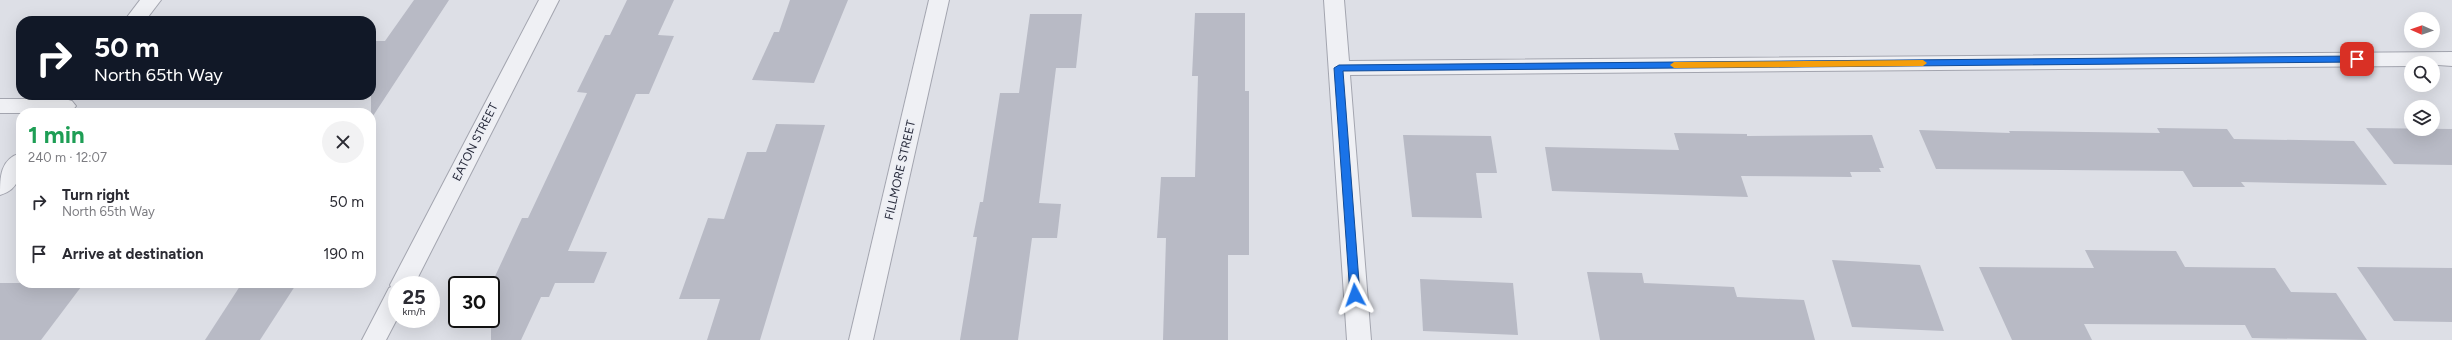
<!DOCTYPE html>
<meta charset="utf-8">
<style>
:root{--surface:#fff;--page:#f2f2f3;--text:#2b2b33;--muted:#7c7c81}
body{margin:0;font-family:Figtree,sans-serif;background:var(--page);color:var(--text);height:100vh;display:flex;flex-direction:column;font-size:15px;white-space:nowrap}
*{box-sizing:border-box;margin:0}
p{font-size:13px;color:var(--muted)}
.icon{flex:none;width:22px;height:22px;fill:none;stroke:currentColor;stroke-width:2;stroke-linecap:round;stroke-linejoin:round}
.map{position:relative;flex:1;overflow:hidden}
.side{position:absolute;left:16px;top:108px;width:360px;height:180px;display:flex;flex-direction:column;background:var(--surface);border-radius:16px;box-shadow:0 4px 16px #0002}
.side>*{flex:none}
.banner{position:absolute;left:16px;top:16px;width:360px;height:84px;border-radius:16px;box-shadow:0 4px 16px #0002;background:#111827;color:#fff;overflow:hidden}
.needle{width:26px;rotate:272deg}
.buttons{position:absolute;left:2404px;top:12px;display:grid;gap:8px}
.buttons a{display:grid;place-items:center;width:36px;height:36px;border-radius:50%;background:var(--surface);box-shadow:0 4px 16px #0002;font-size:20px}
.speed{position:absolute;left:388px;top:276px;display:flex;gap:8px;font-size:20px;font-weight:700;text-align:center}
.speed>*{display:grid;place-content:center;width:52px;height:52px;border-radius:50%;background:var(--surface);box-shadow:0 4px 16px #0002;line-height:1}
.speed small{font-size:10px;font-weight:400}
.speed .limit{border:2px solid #111;border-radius:6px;background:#fff;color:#111}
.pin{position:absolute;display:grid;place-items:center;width:34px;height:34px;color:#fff;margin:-17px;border-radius:8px;box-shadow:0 2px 6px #0006}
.me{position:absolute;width:44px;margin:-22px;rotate:356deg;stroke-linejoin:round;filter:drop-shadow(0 0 3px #0008)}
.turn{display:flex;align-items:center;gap:14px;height:84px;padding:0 12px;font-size:18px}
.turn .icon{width:52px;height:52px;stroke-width:2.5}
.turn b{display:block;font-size:28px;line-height:34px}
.round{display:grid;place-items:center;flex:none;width:42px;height:42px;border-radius:21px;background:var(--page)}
.head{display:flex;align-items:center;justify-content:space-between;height:68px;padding:0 12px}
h1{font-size:24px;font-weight:700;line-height:30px;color:#1e9e55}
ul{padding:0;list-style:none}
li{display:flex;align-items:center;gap:12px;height:52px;padding:0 12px}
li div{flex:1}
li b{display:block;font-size:15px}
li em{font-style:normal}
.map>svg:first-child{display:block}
.building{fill:#b8bac5}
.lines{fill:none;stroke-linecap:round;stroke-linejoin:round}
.street-casing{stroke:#a3a5af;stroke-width:2}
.street{fill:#eff0f4;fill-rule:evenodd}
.route{fill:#1a73e8;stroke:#114b97}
.slow{fill:#f59e0b}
.labels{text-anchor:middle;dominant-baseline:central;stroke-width:3;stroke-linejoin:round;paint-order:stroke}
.street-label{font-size:12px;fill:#282b3b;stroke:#eceef4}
</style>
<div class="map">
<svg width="2452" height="340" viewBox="0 0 2452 340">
<rect width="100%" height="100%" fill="#dddfe6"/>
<g class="building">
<path d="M414,0H449L371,119V41H385Z"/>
<path d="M627,0H674L658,35L674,36L649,94H636L568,251L607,252L594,283H555L549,297H541L521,340H491V285L522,218H528L587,93L577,92L605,35H610Z"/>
<path d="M790,0H848L814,83L752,80L774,32H779Z"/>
<path d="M1195,13H1245V91H1249V255H1228V340H1163L1166,238H1157L1161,177H1195L1198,76H1192Z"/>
<path d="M1030,14H1082L1076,68H1056L1039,203L1061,204L1057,238H1032L1018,340H960L977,237H973L980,202H983L1000,93H1019Z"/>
<path d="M776,124L825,125L760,340H707L720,299H679L708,218L724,219L747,152H766Z"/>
<path d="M2157,128L2227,129L2234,139L2354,141L2387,185L2241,182L2245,187H2193L2183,171L1936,169L1919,130L2010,133L2009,131L2160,133Z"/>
<path d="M2366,128L2452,129V165L2394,164Z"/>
<path d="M1674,133L1747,134V136L1872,135L1884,168H1879L1881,172H1850L1852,177L1741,176L1748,197L1552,191L1545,147L1679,150Z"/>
<path d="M1403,135L1491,136L1497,173H1476L1482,218L1412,217Z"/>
<path d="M2085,250L2176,251L2185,267L2275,268L2291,292L2336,293L2367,340L2252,338L2245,325L2084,324L2092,340H2012L1979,267L2094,268Z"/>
<path d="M1832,260L1920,265L1944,331L1852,327Z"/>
<path d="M2357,267L2452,268V322L2394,321Z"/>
<path d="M1587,272L1642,273L1644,283L1734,287L1737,297L1804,300L1815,340H1600Z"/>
<path d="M1420,279L1513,283L1518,335L1423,331Z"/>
<path d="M0,283H84L41,340H0Z"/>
<path d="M242,283H297L260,340H205Z"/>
</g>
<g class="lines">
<g class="street-casing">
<g id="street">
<path d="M140,0H161L145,21H124Z"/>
<path d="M539,0H559L414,285H397V319L386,340H362L389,288L391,287L390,285Z"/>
<path d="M929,0H949L873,340H849Z"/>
<path d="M1324,0H1344L1349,61L2452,52V66L2411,63V66L1350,75L1371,340H1347Z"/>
<path d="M0,99H65L72,101L76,106L72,111L67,113H0Z"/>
<path d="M21,153C21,172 21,189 0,195C0,177 0,159 21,153Z"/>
</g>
</g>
<use href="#street" class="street"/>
</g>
<path class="route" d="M2357,56L2361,59L2357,62L1343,71L1360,295L1355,299L1350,295L1334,68L1339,65Z"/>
<path class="slow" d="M1923,60L1927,63L1923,66L1674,68L1670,65L1674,62Z"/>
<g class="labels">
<g class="street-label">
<text transform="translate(475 142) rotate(-63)">EATON STREET</text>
<text transform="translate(900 170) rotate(-77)">FILLMORE STREET</text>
</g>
</g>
</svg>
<div class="buttons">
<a><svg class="needle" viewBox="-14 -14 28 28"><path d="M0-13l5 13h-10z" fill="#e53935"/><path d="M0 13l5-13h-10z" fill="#7c7c81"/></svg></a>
<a><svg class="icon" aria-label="search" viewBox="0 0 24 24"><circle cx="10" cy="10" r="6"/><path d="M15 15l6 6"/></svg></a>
<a><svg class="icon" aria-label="layers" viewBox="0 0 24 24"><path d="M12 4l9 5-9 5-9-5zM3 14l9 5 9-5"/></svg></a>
</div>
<div class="speed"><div>25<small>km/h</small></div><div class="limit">30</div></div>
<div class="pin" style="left:2357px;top:59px;background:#d93025"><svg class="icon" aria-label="arrive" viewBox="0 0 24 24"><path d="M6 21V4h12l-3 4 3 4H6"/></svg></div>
<svg class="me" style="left:1355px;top:295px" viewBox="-20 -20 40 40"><path d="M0-17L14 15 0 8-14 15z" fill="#1a73e8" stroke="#fff" stroke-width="4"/></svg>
<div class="banner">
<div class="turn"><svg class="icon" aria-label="right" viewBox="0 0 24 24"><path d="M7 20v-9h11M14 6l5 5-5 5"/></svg><div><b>50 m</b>North 65th Way</div></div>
</div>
<section class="side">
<div class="head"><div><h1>1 min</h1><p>240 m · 12:07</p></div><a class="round"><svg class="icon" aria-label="close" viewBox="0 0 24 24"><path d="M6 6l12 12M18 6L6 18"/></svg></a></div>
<ul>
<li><svg class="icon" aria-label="right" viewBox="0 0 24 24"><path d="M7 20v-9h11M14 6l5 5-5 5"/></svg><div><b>Turn right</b><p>North 65th Way</p></div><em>50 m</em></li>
<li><svg class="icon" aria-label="arrive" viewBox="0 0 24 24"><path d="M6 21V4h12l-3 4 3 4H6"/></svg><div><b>Arrive at destination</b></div><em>190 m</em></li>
</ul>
</section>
</div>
